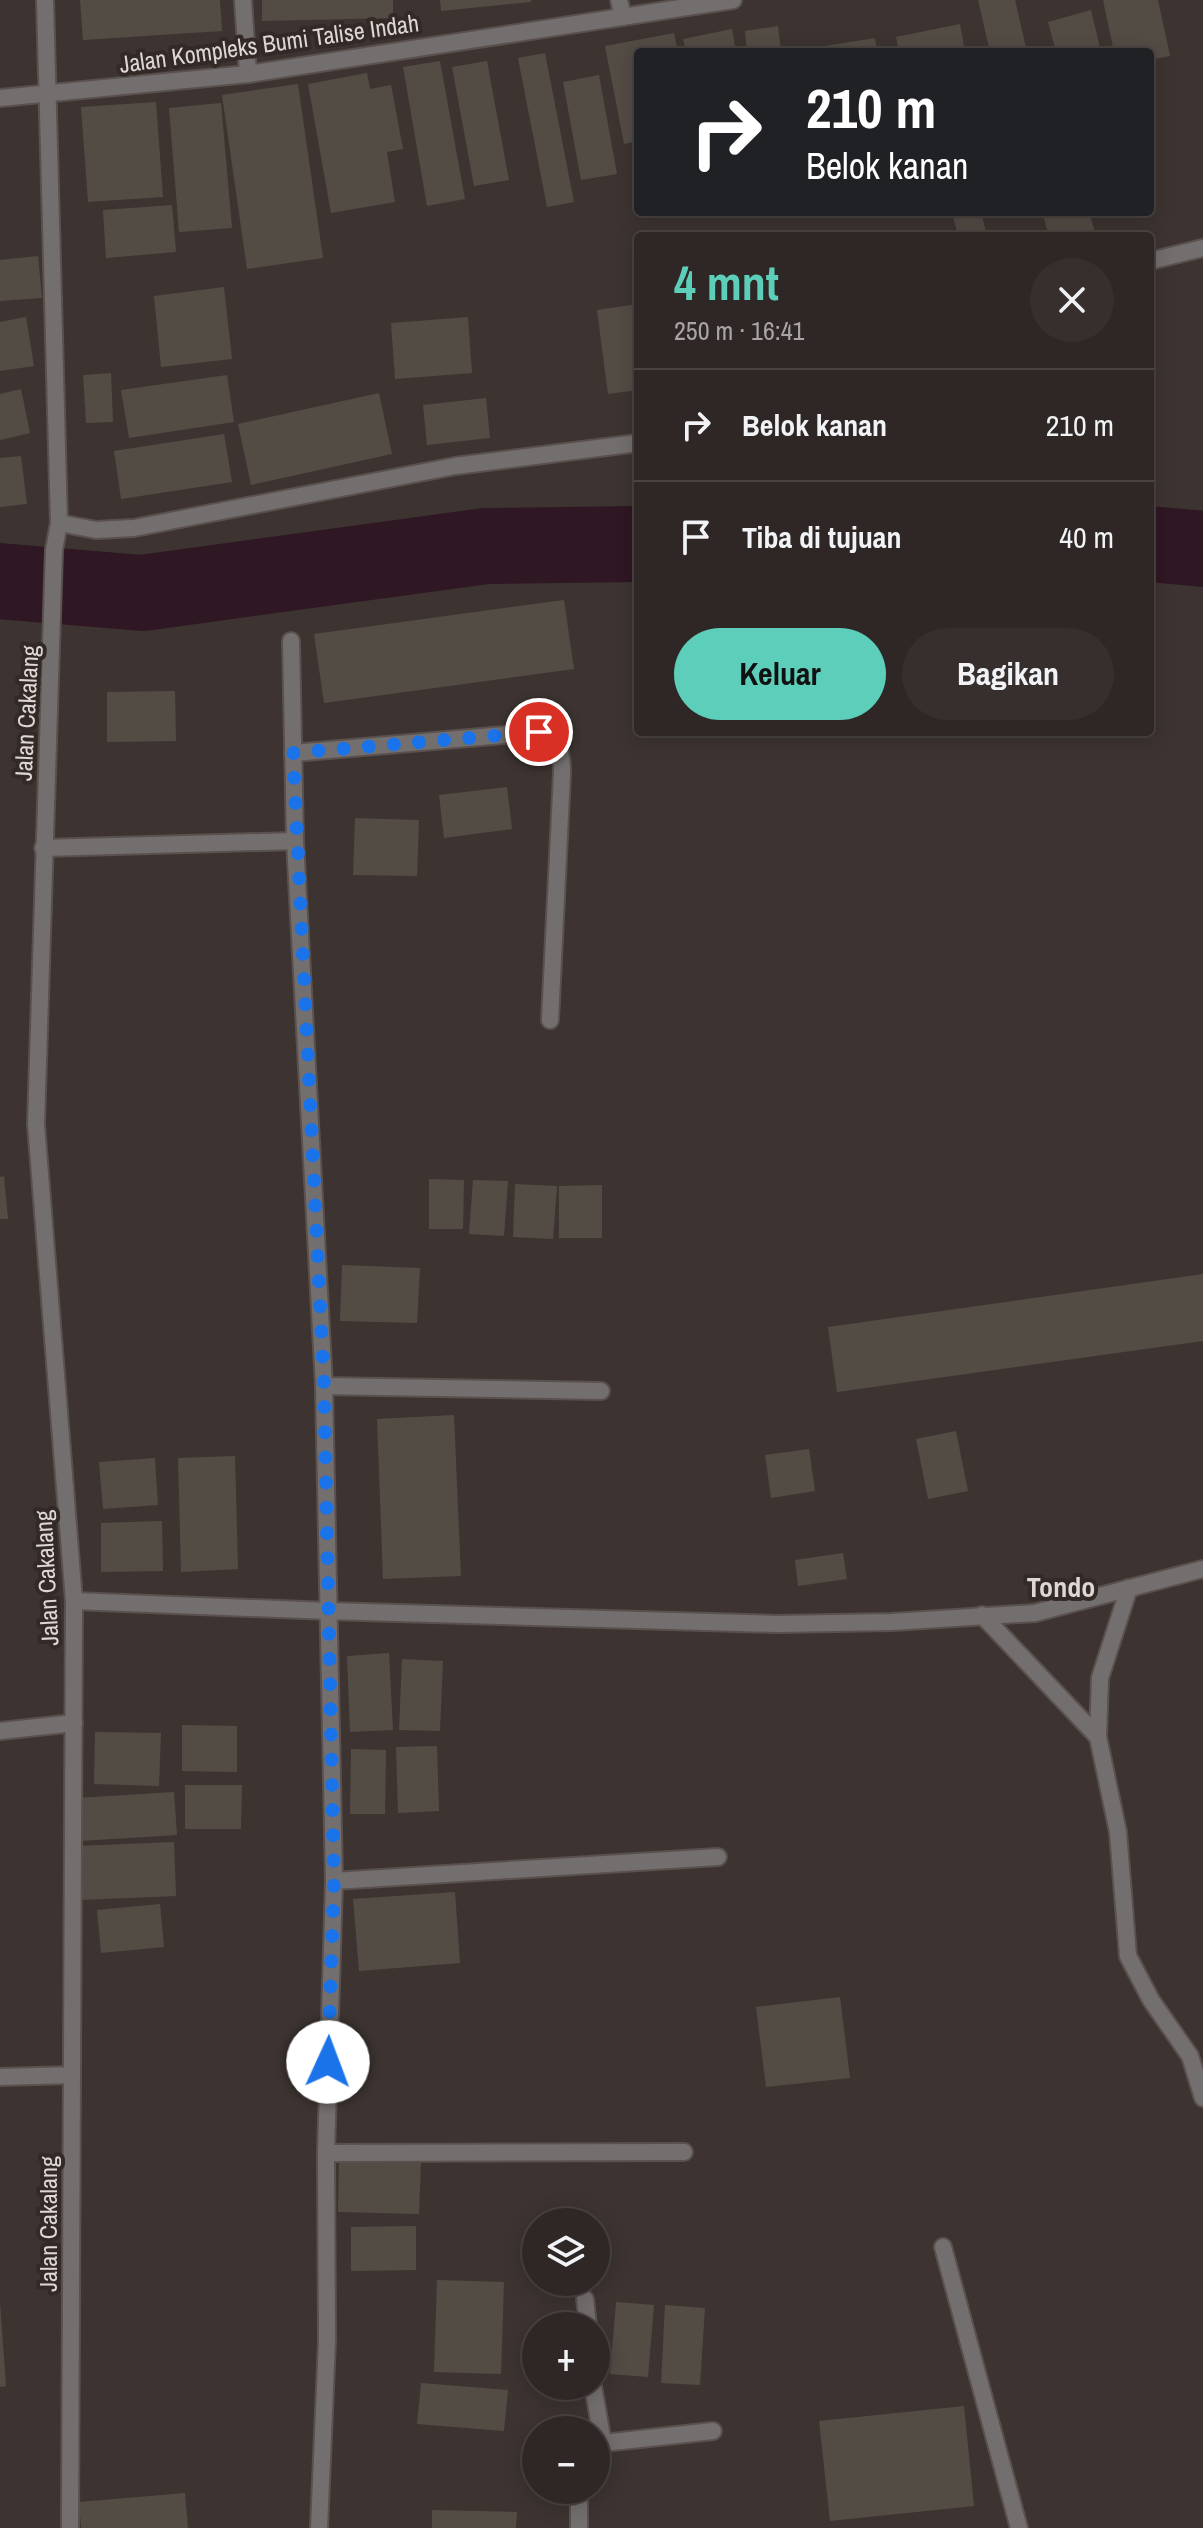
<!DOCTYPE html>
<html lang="id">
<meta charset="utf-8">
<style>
:root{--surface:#2e2725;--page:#362f2d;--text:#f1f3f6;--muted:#a7a5a7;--line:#494442;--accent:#5dceb9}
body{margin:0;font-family:"Archivo Narrow",sans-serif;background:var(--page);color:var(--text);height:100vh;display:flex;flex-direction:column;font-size:30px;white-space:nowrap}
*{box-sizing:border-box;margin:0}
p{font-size:26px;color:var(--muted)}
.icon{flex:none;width:44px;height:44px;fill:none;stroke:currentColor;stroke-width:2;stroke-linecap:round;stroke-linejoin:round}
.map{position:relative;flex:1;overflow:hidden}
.sheet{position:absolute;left:634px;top:232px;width:520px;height:504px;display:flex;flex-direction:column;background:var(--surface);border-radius:8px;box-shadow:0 4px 20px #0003,0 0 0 2px var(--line)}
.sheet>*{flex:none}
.banner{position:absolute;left:634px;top:48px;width:520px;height:168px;border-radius:8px;box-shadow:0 4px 20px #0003,0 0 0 2px var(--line);background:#202124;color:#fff;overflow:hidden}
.fabs{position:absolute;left:522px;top:2208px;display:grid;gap:16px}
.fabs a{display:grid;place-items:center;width:88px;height:88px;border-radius:50%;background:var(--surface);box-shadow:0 4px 20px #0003,0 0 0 2px var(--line);font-size:40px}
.pin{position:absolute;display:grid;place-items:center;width:68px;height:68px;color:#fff;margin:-34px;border:4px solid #fff;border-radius:50%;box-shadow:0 2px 8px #0007}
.me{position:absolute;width:88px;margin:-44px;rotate:2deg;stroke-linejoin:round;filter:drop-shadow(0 0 6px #0008)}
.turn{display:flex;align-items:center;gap:28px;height:168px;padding:0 40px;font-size:36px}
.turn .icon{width:104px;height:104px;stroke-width:2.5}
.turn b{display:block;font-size:56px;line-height:68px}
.round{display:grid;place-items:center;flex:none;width:84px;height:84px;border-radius:42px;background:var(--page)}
.head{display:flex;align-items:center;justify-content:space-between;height:136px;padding:0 40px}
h1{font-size:48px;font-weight:700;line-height:60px;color:var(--accent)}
.button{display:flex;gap:16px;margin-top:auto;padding:16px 40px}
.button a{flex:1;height:92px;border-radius:48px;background:var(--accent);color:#111;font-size:32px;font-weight:700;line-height:92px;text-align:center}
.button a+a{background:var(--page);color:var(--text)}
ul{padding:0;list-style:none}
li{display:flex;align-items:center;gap:24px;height:112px;padding:0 40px;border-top:2px solid var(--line)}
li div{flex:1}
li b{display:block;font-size:30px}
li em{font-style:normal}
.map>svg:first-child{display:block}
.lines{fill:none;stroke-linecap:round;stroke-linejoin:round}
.river{stroke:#2f1723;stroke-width:76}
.building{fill:#534c45}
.service-casing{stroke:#5a514f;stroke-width:20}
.minor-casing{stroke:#5a514f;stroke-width:20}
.service{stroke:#746f6f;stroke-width:16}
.minor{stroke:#746f6f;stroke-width:16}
.route{stroke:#1a73e8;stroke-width:14;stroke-dasharray:0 25.2}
.labels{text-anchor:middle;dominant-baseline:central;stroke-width:8;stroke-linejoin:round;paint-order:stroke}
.street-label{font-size:24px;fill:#ddd7d5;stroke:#332a27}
.quarter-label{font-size:28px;font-weight:bold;fill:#ddd7d5;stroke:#332a27}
</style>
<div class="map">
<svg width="1203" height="2528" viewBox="0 0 1203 2528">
<rect width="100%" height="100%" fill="#3d3431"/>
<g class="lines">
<g class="river">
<path d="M1150,544L1203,549"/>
<path d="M0,581L142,593L486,546L638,544"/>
</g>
</g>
<g class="building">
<path d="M80,0H220L222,31L83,40Z"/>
<path d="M262,0H393V18L262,21Z"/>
<path d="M440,0H531V2L441,11Z"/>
<path d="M978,0H1015L1027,52H990Z"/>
<path d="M1103,0H1158L1170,56L1150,60V52H1114Z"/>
<path d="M1091,10L1101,52H1056L1048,22Z"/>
<path d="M960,24L965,52H899L896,37Z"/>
<path d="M778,26L781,52H747L745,31Z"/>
<path d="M732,29L736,52H686L683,39Z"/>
<path d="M674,33L678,52H638V141L624,144L605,46Z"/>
<path d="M875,38L877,52H800V50Z"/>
<path d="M545,53L574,202L547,207L518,58Z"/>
<path d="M440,61L465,199L427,206L403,67Z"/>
<path d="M487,61L509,180L474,186L452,67Z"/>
<path d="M367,73L370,89L391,85L403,149L387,152L395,202L331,213L308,84Z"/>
<path d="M599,75L617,174L581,180L563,82Z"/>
<path d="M298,84L323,258L247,269L222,95Z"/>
<path d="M156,102L163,197L88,202L81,107Z"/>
<path d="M221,103L232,228L179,232L169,108Z"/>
<path d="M172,205L176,252L106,258L103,210Z"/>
<path d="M952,212H981L987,236H958Z"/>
<path d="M1042,212H1089L1095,232L1082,236H1049Z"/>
<path d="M38,256L42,298L0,301V260Z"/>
<path d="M224,287L232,359L161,367L154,296Z"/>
<path d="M638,304V390L608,394L597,310Z"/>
<path d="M26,317L34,366L0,371V322Z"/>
<path d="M468,317L472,373L395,379L391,323Z"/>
<path d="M111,373L113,422L86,423L83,375Z"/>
<path d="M227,375L234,422L129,438L121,390Z"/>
<path d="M21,389L30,433L0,440V394Z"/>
<path d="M379,393L392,454L251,485L238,424Z"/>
<path d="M486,398L490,438L427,445L423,405Z"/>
<path d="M224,434L232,482L121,499L114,451Z"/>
<path d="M21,456L27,504L0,507V458Z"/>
<path d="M564,600L574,669L324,703L314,634Z"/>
<path d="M175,691L176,741L107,742V692Z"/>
<path d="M507,787L512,829L444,838L439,795Z"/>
<path d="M355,818L419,820L417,876L353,875Z"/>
<path d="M4,1176L8,1219H0V1177Z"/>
<path d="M429,1179L464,1180L463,1229H429Z"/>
<path d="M473,1180L508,1181L504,1236L469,1234Z"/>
<path d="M515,1184L557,1186L553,1239L513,1237Z"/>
<path d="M602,1185V1238H559V1186Z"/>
<path d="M342,1265L420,1268L417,1323L340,1321Z"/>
<path d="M1203,1274V1341L837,1392L828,1327Z"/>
<path d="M454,1415L461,1576L383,1579L377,1419Z"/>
<path d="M956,1431L968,1491L928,1499L916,1439Z"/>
<path d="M809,1449L815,1491L771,1498L765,1455Z"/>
<path d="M235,1456L238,1569L181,1572L178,1458Z"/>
<path d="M155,1458L158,1505L103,1509L99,1462Z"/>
<path d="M162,1521L163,1571L101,1572V1523Z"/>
<path d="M843,1553L847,1579L798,1586L795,1560Z"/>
<path d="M389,1653L393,1730L350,1732L347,1656Z"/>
<path d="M402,1659L443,1661L440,1731L399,1730Z"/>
<path d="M182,1725L237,1726V1772L182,1771Z"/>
<path d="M95,1732L161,1733L159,1786L94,1784Z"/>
<path d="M437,1746L439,1811L398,1813L396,1747Z"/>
<path d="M351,1749L386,1750L385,1814H350Z"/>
<path d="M185,1785H242L241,1829H185Z"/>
<path d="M174,1792L177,1835L80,1841L77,1798Z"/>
<path d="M174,1842L176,1896L79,1900L77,1846Z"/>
<path d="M455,1892L460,1963L359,1971L353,1899Z"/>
<path d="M160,1904L164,1947L101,1953L97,1910Z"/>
<path d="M840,1997L850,2078L766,2087L756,2007Z"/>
<path d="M339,2161L421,2163L419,2214L338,2212Z"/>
<path d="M416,2226V2270L351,2271V2227Z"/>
<path d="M437,2280L504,2282L501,2374L434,2372Z"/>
<path d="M616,2302L654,2305L648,2377L610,2374Z"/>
<path d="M0,2303L6,2386L0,2387Z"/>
<path d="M665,2305L705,2308L700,2385L661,2383Z"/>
<path d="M421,2383L508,2390L504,2431L417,2424Z"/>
<path d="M964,2406L974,2506L830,2521L819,2421Z"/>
<path d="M185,2493L188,2528H81L79,2502Z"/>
<path d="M432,2510L517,2512L516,2528H432Z"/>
</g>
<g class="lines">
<g class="service-casing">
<g id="service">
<path d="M1129,1588L1100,1678L1098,1737L1118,1832L1128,1956L1151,2000L1190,2056L1203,2098"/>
<path d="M329,1611L777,1624L892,1622L1035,1613L1203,1569"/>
<path d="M982,1615L1098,1737"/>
<path d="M0,2077L72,2075"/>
<path d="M943,2247L1019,2528"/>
</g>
</g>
<g class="minor-casing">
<g id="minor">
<path d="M45,0L59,523L54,550L36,1124L74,1601L70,2528"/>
<path d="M243,0L248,74"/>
<path d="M619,0L623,17"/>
<path d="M0,98L248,74L733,0"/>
<path d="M1150,261L1203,248"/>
<path d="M59,523L96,530L134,528L455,466L638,443"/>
<path d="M291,641L295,841L324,1386L334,1881L326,2153L327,2341L319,2528"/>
<path d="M293,753L539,732C560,740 562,753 562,774L550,1020"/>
<path d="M43,848L295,841"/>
<path d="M324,1386L601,1391"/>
<path d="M74,1601L329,1611"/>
<path d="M0,1731L74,1723"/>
<path d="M334,1881L718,1857"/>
<path d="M326,2153L684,2152"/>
<path d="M585,2299L588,2326"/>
<path d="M593,2386L603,2443"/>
<path d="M596,2450L603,2443L713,2431"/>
<path d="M579,2490V2528"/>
</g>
</g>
<use href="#service" class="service"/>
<use href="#minor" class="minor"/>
</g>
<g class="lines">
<path class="route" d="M328,2062L334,1881L324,1386L293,753L539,732"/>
</g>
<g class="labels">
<g class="street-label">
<text transform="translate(269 43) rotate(-8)">Jalan Kompleks Bumi Talise Indah</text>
<text transform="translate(26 713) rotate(-87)">Jalan Cakalang</text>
<text transform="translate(46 1578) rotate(-93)">Jalan Cakalang</text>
<text transform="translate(48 2224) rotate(-90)">Jalan Cakalang</text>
</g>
<g class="quarter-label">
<text x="1061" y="1587">Tondo</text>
</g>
</g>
</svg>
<div class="fabs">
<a><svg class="icon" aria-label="layers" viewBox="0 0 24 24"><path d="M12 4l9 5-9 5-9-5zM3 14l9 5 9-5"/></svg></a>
<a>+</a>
<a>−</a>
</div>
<div class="pin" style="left:539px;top:732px;background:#d93025"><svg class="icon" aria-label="arrive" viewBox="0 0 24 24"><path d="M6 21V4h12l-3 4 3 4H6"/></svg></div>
<svg class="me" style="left:328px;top:2062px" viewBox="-20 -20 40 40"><circle r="19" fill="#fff"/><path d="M0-13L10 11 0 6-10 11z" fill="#1a73e8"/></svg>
<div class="banner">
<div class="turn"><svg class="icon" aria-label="right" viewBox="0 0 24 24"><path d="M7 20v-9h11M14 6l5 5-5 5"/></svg><div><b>210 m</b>Belok kanan</div></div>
</div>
<section class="sheet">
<div class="head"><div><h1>4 mnt</h1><p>250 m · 16:41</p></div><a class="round"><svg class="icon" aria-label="close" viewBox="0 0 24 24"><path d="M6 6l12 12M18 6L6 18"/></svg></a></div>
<ul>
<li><svg class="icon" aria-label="right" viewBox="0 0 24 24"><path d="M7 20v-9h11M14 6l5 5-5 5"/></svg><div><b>Belok kanan</b></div><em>210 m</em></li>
<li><svg class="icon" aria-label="arrive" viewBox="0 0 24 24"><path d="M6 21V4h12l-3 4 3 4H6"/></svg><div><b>Tiba di tujuan</b></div><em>40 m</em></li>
</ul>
<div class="button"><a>Keluar</a><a>Bagikan</a></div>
</section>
</div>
